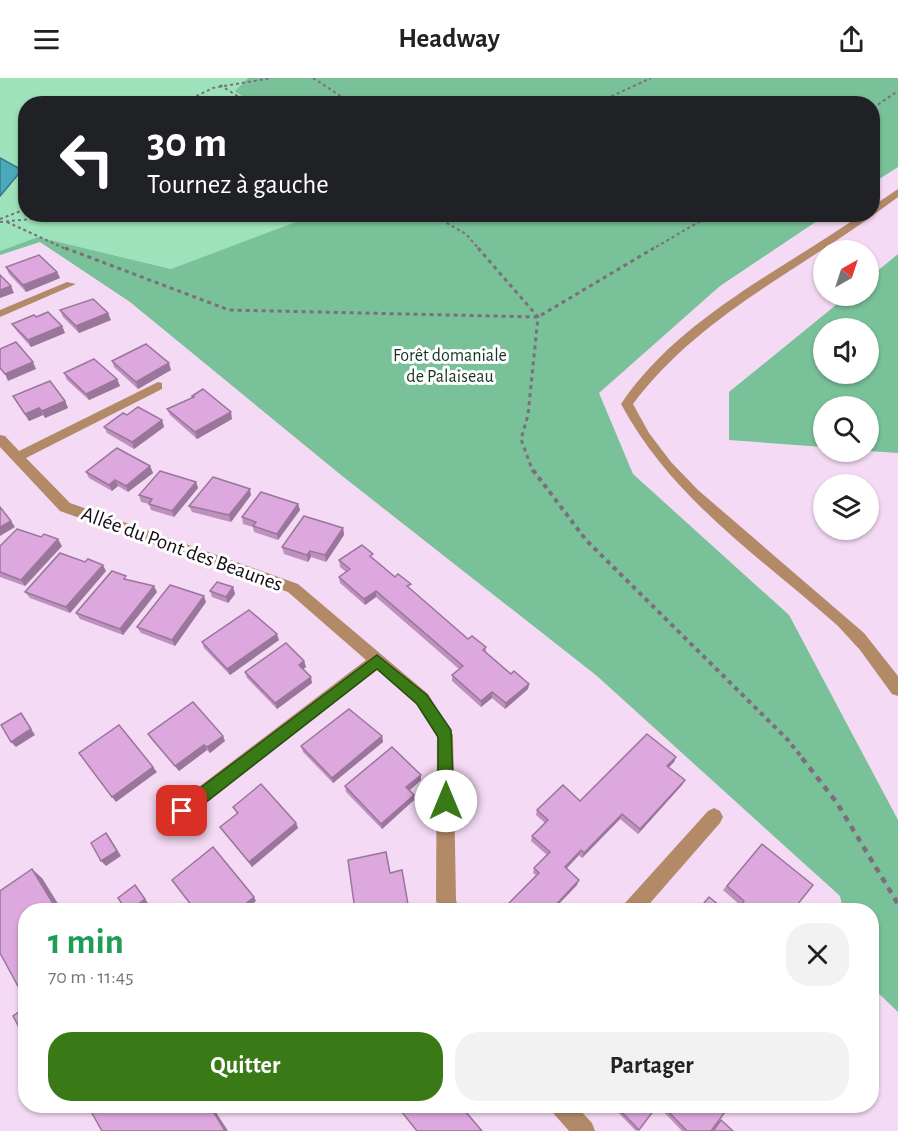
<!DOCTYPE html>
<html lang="fr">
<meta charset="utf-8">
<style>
:root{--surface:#fff;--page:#f2f2f2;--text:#222;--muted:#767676;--accent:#397916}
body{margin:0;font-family:"Alegreya Sans",sans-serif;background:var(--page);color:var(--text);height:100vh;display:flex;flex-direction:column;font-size:22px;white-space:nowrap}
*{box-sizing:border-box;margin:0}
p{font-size:20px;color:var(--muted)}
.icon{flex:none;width:33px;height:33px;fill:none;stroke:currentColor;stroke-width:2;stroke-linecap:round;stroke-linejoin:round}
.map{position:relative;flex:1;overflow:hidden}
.panel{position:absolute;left:18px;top:825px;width:861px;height:210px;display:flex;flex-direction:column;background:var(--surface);border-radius:24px;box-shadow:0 2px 4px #0004}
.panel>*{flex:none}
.guide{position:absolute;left:18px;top:18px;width:862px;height:126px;border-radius:24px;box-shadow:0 2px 4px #0004;background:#202124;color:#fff;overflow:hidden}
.needle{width:39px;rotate:39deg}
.buttons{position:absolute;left:813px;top:162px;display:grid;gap:12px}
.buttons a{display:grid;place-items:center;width:66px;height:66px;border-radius:50%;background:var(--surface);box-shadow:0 2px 4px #0004;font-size:30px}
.pin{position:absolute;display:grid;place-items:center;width:51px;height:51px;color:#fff;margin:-26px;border-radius:12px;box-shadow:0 3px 9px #0006}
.me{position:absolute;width:66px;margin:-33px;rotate:0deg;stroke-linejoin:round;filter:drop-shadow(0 0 4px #0008)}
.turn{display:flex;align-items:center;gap:21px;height:126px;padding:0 30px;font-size:27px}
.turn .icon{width:78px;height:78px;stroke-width:2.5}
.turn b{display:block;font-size:42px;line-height:51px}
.round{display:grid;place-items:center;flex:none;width:63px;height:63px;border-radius:24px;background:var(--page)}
.overview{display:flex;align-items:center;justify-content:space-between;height:102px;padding:0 30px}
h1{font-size:36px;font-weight:600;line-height:45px;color:#1e9e55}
.action{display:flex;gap:12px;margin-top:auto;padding:12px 30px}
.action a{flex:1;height:69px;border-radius:24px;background:var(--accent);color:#fff;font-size:24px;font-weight:600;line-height:69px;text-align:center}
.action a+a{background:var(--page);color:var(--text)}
header{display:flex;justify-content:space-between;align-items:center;height:78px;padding:0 30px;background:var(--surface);font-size:27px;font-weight:600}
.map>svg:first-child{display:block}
.green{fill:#9ce2ba}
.forest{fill:#79c199;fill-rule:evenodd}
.water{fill:#4aaabb;stroke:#3a7b8a;stroke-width:1.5}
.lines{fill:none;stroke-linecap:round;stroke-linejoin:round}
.path-far3{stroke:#7e6d7e;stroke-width:2;stroke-dasharray:3 3;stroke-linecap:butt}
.path-far2{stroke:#7e6d7e;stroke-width:3;stroke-dasharray:4 4;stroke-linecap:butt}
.path-far1{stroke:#7e6d7e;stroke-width:4;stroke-dasharray:4.5 4.5;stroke-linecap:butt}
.path{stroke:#7e6d7e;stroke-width:4.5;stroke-dasharray:6 6;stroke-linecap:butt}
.minor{fill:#b38a68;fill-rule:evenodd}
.wall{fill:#bd90be}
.shaded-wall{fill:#9a769b}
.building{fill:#dca8dd;stroke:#9a769b;stroke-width:1.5}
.route{fill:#397916;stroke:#254f0e;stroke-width:1.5}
.labels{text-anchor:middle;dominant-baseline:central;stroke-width:6;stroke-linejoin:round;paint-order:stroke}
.far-park-label{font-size:18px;fill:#163626;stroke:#fff}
.street-label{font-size:21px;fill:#160d16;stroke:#fff}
</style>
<header><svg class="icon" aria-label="menu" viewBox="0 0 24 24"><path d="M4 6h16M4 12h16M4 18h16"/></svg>Headway<svg class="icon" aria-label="share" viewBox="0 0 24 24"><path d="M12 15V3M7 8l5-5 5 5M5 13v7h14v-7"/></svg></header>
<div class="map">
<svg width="898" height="1053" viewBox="0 0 898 1053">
<rect width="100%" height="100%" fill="#f4daf4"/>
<path class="green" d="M0,0H248L236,13L253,25L26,26V136L317,137L171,191L38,159L0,173Z"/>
<g class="forest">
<path d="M248,0H898V89L873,105V26H253L235,13Z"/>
<path d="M317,136L826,137L720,208L599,315L633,396L789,537L898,742V934L872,909V832H843L840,818L597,598L341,397L130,224L40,164L0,177V173L38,159L171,191Z"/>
<path d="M898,176V375L869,373L868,328H824L823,369L729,362V314L847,218H868L869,200ZM824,250H868V296H824Z"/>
</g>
<path class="water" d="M0,80L22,92L0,118Z"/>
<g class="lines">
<g class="path-far3">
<path d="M313,0L353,26"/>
<path d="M220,7L250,26"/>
<path d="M180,26L213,10L272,0"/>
<path d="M595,26L651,0"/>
<path d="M873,30L898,13"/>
<path d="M431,136L466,156L480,172"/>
<path d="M0,141L26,131"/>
<path d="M439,141L701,142"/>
<path d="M0,144L83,136"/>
<path d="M7,144L68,172"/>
<path d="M651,172L712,136"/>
</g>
<g class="path-far2">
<path d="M65,170L229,232L538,239L654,170"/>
<path d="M478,170L538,239L528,337L521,361L533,394"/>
</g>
<path class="path-far1" d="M533,392L586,462L788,662L803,681"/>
<path class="path" d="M802,680L837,725L898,826"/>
<g class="minor">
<path d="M898,111V119L872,138C788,198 696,242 633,326L649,355L671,384L698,412L864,555L898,598V618L892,616L860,572L838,548C758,477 673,422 621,326C679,240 779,194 862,136H873V128Z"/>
<path d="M67,204L76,206L0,239V232Z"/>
<path d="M158,304L162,305V311L26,380L70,425L298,506L428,616L453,657L456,822L459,832H440L436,823L437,658L416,626L377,592L187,739L181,741L175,739L172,733L175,727L366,582L288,514L60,433L0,369V357L5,358L19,373Z"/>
<path d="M714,730L720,733L723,739L720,745L644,832H623L625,825L708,733Z"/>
<path d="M551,1028H576L592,1045L595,1053H569L554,1036Z"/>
</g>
</g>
<g class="wall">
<path d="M6,189L57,194L60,200L26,214L9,196Z"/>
<path d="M60,232L111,242L79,255L63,239Z"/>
<path d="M36,239L62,248L65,255L31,269L16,252L12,246Z"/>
<path d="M112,283L171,292L138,311L114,289Z"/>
<path d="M64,295L117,301L120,308L89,322L67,302Z"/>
<path d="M13,318L65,323L68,330L45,340L43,337L29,343Z"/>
<path d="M192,318L232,341L197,361L170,337L167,331L192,320Z"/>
<path d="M127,337L162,342L164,349L134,371L107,355L104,349Z"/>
<path d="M150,388L153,395L128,414L118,408L112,413L89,400L86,394Z"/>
<path d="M196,404L198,410L174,439L151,432L149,426L141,424L139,417Z"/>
<path d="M251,417L231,444L192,434L189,428Z"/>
<path d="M298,426L300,432L278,462L254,454L253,449L243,446L242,439Z"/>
<path d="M343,450L344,457L326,484L311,479L308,484L284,476L282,469Z"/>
<path d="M0,468H62L25,508L0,499Z"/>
<path d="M374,481L468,561L486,569V574L511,596L529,606L528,611L505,631L492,620L481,629L452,603V597L459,591L376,519L365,527L340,505L339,499L346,494L340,489L339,482Z"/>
<path d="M106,493L70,535L30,520L25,514Z"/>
<path d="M233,509L235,516L228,525L212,519L210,513Z"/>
<path d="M157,514L123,557L80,541L76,535Z"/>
<path d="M206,524L175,568L141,555L137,549Z"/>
<path d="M279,562L230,597L204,570L202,564Z"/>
<path d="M304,583L306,589L303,591L312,605L277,631L247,600L245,594Z"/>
<path d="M148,656L225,663L210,675L207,672L179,693L151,661Z"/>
<path d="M382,658L383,664L333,705L303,674L301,668Z"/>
<path d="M676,679L674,684L669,689L685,702L682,707L638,756L620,741L582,780L579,777L567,790L577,807L553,832H502L536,797L533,795L534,790L547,777L531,763L532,758L545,745L536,737L537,732L580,723Z"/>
<path d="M421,697V702L409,712L414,722L382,751L346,714L345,708Z"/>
<path d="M233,729L296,745L298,750L252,789L223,753L220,749L237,736Z"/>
<path d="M762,766L793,832L740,827L723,812Z"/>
<path d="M612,1028H657L639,1052L636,1053Z"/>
<path d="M658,1028H725L718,1043L721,1042L733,1053H682Z"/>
</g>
<g class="shaded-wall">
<path d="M57,194L60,200L26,214L23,207Z"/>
<path d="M11,208L14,215L0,220V212Z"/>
<path d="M108,235L111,242L79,255L76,248Z"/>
<path d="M62,248L65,255L31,269L28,262Z"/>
<path d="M33,284L36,291L8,303L5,296Z"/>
<path d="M169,285L171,292L138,311L136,304Z"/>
<path d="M117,301L120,308L89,322L86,316Z"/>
<path d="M65,323L68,330L45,340L42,333Z"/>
<path d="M39,330L43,337L29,343L25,336Z"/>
<path d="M231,334L232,341L197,361L195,354Z"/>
<path d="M162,342L164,349L134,371L132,364Z"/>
<path d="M150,388L153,395L128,414L126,408Z"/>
<path d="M115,402L118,408L112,413L109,407Z"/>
<path d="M196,404L198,410L174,439L172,433Z"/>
<path d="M250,411L251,417L231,444L229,437Z"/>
<path d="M298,426L300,432L278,462L277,456Z"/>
<path d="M11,443L15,449L0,458V449Z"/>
<path d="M343,450L344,457L326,484L325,477Z"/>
<path d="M58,461L62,468L25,508L21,502Z"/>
<path d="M310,473L311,479L308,484L307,477Z"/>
<path d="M103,487L106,493L70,535L66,529Z"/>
<path d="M154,508L157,514L123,557L120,551Z"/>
<path d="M233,509L235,516L228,525L226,519Z"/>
<path d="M376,513V519L365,527L364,521Z"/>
<path d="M204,518L206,524L175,568L172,562Z"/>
<path d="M277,556L279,562L230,597L227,591Z"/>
<path d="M304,583L306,589L301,593L299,587Z"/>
<path d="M311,599L312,605L277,631L275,625Z"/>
<path d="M529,606L528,611L505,631L506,625Z"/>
<path d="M492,614V620L481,629V623Z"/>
<path d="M21,635L35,657L16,669L11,664Z"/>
<path d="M223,658L225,663L210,675L207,669Z"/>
<path d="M382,658L383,664L333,705L332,700Z"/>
<path d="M204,667L207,672L179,693L175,688Z"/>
<path d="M676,679L674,684L665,693L667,688Z"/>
<path d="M153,689L157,694L116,724L112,719Z"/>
<path d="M421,697V702L407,715L406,709Z"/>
<path d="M685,702L682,707L638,756L640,751Z"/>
<path d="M414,717V722L382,751L381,746Z"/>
<path d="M622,736L620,741L582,780L584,775Z"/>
<path d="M296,745L298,750L252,789L249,784Z"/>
<path d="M106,755L110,760L121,778L106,788L101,783Z"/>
<path d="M581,772L579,777L564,793L565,789Z"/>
<path d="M32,791L42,800L62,832H57Z"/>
<path d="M579,802L577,807L553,832H551Z"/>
<path d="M135,807L148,825L139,832H130Z"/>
<path d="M254,819L256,823L245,832H238Z"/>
<path d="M210,1028H212L228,1053H225Z"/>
</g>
<g class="building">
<path d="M39,177L57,194L23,207L6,189Z"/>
<path d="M0,197L11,208L0,212Z"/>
<path d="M93,221L108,235L76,248L60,232Z"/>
<path d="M48,234L62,248L28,262L12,246L34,237L36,239Z"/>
<path d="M16,264L33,284L5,296L0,290V271Z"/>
<path d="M146,266L169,285L136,304L112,283Z"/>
<path d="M94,281L117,301L86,316L64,295Z"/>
<path d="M50,303L65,323L42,333L39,330L25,336L13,318Z"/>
<path d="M203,311L231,334L195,354L167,331L194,319L192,318Z"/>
<path d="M138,329L162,342L132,364L104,349L123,335L127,337Z"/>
<path d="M117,370L150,388L126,408L115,402L109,407L86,394Z"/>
<path d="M160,393L196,404L172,433L149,426L152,421L139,417Z"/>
<path d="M213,399L250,411L229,437L189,428Z"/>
<path d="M261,414L298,426L277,456L253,448L256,444L242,439Z"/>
<path d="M0,429L11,443L0,449Z"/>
<path d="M304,438L343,450L325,477L310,473L307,477L282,469Z"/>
<path d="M17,451L41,459L44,456L58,461L21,502L0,494V468Z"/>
<path d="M362,467L373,476L370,478L395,499L398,496L411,506L407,508L468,561L472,558L486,569L483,572L511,596L514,593L529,606L506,625L492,614L481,623L452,597L463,588L376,513L364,521L339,499L350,491L339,482Z"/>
<path d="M60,475L85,484L88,481L103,487L66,529L25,514Z"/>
<path d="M112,493L126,498L124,501L154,508L120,551L76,535Z"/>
<path d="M217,504L233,509L226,519L210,513Z"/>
<path d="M170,507L204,518L172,562L137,549Z"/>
<path d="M249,532L277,556L227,591L202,564Z"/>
<path d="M286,565L304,583L299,587L311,599L275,625L245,594Z"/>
<path d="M193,624L223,658L207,669L204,667L175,688L148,656Z"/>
<path d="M349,631L382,658L332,700L301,668Z"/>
<path d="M21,635L31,651L11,664L1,647Z"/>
<path d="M119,647L153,689L112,719L79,675Z"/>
<path d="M647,656L676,679L667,688L685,702L640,751L622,736L584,775L581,772L565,789L579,802L551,832H502L539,795L534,790L550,774L532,758L548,742L537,732L563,707L580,723Z"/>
<path d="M392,669L421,697L406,709L414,717L381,746L345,708Z"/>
<path d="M261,706L296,745L249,784L220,749L238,735L233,729Z"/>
<path d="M106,755L117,773L101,783L91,765Z"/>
<path d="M762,766L813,807L793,832H736L744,823L727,808Z"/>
<path d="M213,769L254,819L238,832H195L172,802Z"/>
<path d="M386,774L390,795L402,792L409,832H355L348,782Z"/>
<path d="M32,791L57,832H26V923L0,875V813Z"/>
<path d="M135,807L145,821L130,832H126L118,820Z"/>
<path d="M709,819L725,832H698Z"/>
<path d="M26,929V962L13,938Z"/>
<path d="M88,1028H210L225,1053H102Z"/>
<path d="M397,1028H470L465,1033L482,1053H417Z"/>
<path d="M616,1028H657L639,1052Z"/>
<path d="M663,1028H725L728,1030L711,1053H687Z"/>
<path d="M721,1042L733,1053H713Z"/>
</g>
<path class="route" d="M377,577L427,617L451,652L454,723L451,729L446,731L440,729L438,723V659L417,626L377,591L187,739L182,741L176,739L173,733L176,728Z"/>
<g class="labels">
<g class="far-park-label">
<text x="450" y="278">Forêt domaniale<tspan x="450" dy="21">de Palaiseau</tspan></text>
</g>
<g class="street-label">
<text transform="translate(182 471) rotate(20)">Allée du Pont des Beaunes</text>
</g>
</g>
</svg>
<div class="buttons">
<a><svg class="needle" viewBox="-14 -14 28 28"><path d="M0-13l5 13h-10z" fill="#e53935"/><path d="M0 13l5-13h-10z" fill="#767676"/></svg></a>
<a><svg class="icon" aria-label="sound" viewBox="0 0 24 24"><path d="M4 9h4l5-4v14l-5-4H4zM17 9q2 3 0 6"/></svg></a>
<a><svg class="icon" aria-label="search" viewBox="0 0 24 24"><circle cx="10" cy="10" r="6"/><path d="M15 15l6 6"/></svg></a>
<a><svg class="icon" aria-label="layers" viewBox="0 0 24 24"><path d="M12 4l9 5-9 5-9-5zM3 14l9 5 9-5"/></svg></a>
</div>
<div class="pin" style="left:182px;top:733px;background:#d93025"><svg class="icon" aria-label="arrive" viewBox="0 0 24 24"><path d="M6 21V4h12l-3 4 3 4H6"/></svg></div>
<svg class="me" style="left:446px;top:723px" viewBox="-20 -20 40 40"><circle r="19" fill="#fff"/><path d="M0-13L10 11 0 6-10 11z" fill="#397916"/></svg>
<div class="guide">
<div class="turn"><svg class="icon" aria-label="left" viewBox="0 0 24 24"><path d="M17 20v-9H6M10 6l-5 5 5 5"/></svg><div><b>30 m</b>Tournez à gauche</div></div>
</div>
<section class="panel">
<div class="overview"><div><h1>1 min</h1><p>70 m · 11:45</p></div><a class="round"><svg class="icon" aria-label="close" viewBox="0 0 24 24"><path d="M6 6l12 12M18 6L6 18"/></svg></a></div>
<div class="action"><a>Quitter</a><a>Partager</a></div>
</section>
</div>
